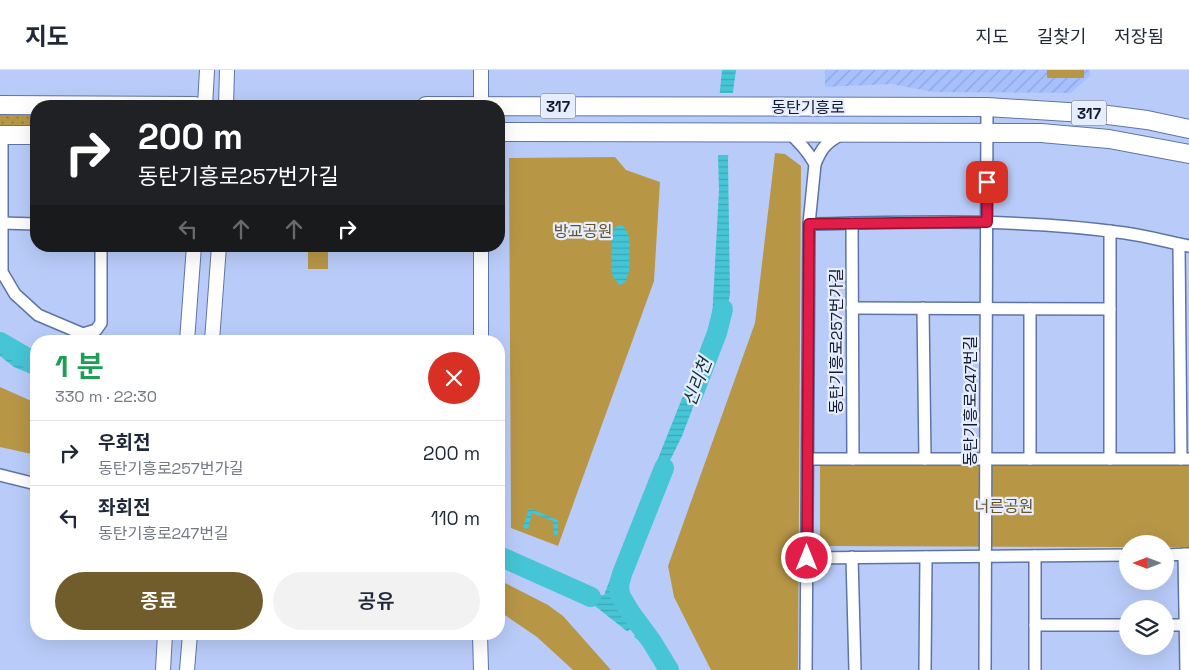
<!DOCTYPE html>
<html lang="ko">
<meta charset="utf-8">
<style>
:root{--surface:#fff;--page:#f2f2f3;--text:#1f2937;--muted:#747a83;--line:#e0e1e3;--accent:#715d2c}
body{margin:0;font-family:"Space Grotesk","Noto Sans KR",sans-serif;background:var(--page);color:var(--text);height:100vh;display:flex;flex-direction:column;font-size:19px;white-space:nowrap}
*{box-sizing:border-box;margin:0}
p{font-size:16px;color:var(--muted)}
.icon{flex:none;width:28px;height:28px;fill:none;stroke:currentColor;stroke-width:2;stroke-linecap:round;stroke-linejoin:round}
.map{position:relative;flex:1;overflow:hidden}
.drawer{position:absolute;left:30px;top:265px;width:475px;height:305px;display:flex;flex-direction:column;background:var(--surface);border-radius:20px;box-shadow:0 5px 20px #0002}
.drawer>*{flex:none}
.banner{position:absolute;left:30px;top:30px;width:475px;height:152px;border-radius:20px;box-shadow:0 5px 20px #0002;background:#202124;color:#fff;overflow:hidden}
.needle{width:32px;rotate:270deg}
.fabs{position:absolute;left:1119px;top:465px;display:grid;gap:10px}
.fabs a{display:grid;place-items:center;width:55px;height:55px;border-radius:50%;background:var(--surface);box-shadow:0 5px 20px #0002;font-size:25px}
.pin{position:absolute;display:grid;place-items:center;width:42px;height:42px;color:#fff;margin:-21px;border-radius:10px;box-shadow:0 2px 8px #0006}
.me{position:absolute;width:55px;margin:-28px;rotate:0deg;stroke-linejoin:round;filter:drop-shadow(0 0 4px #0008)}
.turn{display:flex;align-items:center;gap:18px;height:105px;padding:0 25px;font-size:22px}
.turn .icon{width:65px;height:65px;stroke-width:2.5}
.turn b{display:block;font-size:35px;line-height:42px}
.lanes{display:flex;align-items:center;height:48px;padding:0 25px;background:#0003;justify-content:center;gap:25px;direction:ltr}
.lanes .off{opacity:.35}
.round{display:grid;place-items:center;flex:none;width:52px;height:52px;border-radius:26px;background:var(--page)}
.summary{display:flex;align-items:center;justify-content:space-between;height:85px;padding:0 25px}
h1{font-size:30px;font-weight:600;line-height:38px;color:#1e9e55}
.button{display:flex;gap:10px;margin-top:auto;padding:10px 25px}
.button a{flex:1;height:58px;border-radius:30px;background:var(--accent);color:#fff;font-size:20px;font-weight:600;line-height:58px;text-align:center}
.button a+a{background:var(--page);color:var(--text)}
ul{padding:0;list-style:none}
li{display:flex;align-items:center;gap:15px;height:65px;padding:0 25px;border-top:1px solid var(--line)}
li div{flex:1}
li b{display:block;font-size:19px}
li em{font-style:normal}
header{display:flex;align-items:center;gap:30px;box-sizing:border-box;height:70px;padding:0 25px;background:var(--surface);border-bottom:1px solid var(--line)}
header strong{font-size:24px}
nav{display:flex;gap:28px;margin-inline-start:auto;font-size:18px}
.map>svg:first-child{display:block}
.industrial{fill:url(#industrial-furrows)}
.grass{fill:url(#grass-dots)}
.park{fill:#b79646}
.water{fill:url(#water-rules)}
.pier{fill:#b9ccf9}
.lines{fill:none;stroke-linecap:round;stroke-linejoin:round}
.river{stroke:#45c5d5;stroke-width:20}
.minor-casing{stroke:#5f74a6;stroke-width:14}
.tertiary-casing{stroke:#5f74a6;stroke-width:16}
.primary-casing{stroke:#5f74a6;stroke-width:20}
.minor{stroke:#fff;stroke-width:11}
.tertiary{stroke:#fff;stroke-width:14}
.primary{stroke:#fff;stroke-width:18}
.route-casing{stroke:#92132f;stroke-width:12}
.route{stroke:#e11d48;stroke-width:9}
.labels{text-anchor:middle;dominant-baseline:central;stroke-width:4.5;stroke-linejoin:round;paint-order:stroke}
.shield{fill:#e6edff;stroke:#525a6d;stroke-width:1}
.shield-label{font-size:15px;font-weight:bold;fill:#131b2f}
.street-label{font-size:16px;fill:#131b2f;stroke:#e6edff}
.park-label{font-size:16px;fill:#675427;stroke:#e6edff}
.water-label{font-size:18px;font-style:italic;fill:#143033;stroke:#e6edff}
</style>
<header>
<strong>지도</strong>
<nav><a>지도</a><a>길찾기</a><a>저장됨</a></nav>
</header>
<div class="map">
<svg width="1189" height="600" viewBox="0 0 1189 600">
<defs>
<pattern id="industrial-furrows" width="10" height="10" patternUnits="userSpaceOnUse" patternTransform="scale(1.25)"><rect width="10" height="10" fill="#a6c0fe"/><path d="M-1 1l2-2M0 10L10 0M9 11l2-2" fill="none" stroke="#8ea4da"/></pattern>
<pattern id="grass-dots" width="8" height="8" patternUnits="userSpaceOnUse" patternTransform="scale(1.25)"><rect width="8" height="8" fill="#b79646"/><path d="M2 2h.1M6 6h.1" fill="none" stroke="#947a3b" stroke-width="1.8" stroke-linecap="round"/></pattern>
<pattern id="water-rules" width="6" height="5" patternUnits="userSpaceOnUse" patternTransform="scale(1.25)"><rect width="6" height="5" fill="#45c5d5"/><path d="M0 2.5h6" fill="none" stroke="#3ca9b7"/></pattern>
</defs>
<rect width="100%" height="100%" fill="#b9ccf9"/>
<path class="industrial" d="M825,0H1090V6L1071,23L933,22L891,14L825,17Z"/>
<rect class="grass" x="0" y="43" width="36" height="17"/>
<g class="park">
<rect x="1047" y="0" width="37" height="8"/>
<path d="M775,83L785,84L801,96L798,600H711L674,527L668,496L755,253Z"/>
<path d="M615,87L626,100L660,112L654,211L558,476L511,458L509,88Z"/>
<rect x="308" y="176" width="20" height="23"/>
<path d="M0,317L36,333V385L0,377Z"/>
<path d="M820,395L1189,396V477H1165V474H1128L1127,477L820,476Z"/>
<path d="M499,510L548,535L563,546L611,600H573L537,567L499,541Z"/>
</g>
<g class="water">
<path d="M722,0H736L730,43L723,45L730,49L728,90L730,224L724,258L716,266L702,301L703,311L682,366L654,423L644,448L635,463L628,469L612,528L652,566L673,600H662L647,577L595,536L499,494V491L590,525H604L629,461L691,306L712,250L719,120L717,50Z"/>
<path d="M618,155L623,156L628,163L630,174L629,201L626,211L620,216L612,205L611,197L612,169L613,160Z"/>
<path d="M0,275L22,296L36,302V306L14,297L0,286Z"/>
<path d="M529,438L558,450V465H554L553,451L532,443L528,460L523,457Z"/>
</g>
<g class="pier">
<path d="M717,23H735L733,44L728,46H732L733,48L731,85H715V50L717,47L715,42Z"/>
<path d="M641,552L647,558L632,568L625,563Z"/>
</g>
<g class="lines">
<g class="river">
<path d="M0,272L36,293"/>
<path d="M693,325L717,263L723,239"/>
<path d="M664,398L622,504L619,515L620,525L630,542L652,572L669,600"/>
<path d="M499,486L591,527"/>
</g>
<g class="minor-casing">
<g id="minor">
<path d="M788,62C800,72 807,80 815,94C822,77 826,73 842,64"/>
<path d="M2,65V202L15,224L38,245L83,264L96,260L101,253V176"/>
<path d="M2,153L36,154"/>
<path d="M852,153L853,389"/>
<path d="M809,154C914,152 1021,148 1125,163C1147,166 1168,172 1189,176"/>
<path d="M1179,174L1181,389"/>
<path d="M852,238L1110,239"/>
<path d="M923,238L925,389"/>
<path d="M1030,239V389"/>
<path d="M808,389H1189"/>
<path d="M1110,389V161"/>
<path d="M0,405L36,414"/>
<path d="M1184,484L1186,600"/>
<path d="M1165,485L1189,484"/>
<path d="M1035,486V600"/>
<path d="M852,487L855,600"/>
<path d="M807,488L1128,485"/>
<path d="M1035,555H1128"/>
<path d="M1165,555H1185"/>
<path d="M806,600L809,154L815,94"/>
<path d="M925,600L926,487"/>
<path d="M985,600L987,37"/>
</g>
</g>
<g class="tertiary-casing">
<g id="tertiary">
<path d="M205,36L207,0"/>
<path d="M226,36L227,0"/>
<path d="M481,36V0"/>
<path d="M187,271L194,176"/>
<path d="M212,271L219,176"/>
<path d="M481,271V176"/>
<path d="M480,564L481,600"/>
<path d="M163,600L165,564"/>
<path d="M187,600L190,564"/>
</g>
</g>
<g class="primary-casing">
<g id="primary">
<path d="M0,35L195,36"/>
<path d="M426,36L987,37L1100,44L1147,50L1189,59"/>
<path d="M499,62L1041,63L1109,69L1189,84"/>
<path d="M0,65H36"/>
</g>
</g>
<use href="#minor" class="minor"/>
<use href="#tertiary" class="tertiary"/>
<use href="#primary" class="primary"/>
</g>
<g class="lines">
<g class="route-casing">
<path id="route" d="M807,488L809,154L987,152V112"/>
</g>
<use href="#route" class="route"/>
</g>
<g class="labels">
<g class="shield">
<rect x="540.5" y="23.5" width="35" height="25" rx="4"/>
<rect x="1071.5" y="30.5" width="35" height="25" rx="4"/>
</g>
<g class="shield-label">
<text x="558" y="36">317</text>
<text x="1089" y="43">317</text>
</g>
<g class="street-label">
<text x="808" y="37">동탄기흥로</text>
<text transform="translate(836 271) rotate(-90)">동탄기흥로257번가길</text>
<text transform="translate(970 331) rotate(-90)">동탄기흥로247번길</text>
</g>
<g class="park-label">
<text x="583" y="161">방교공원</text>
<text x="1004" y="436">너른공원</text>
</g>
<g class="water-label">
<text transform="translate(697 312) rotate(-69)">신리천</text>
</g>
</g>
</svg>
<div class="fabs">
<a><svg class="needle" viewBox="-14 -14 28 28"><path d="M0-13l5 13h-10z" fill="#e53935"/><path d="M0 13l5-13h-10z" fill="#747a83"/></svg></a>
<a><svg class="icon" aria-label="layers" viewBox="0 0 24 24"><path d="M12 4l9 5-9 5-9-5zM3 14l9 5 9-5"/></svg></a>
</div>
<div class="pin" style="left:987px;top:112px;background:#d93025"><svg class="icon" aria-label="arrive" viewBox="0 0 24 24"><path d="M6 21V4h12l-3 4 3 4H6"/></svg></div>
<svg class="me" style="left:807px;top:488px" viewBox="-20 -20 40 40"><circle r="17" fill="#e11d48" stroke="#fff" stroke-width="3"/><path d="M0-11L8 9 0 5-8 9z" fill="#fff"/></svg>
<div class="banner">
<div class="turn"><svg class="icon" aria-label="right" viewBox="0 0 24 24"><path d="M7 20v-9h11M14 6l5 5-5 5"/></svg><div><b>200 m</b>동탄기흥로257번가길</div></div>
<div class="lanes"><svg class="icon off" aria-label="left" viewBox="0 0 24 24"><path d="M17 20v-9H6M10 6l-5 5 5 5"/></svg><svg class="icon off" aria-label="ahead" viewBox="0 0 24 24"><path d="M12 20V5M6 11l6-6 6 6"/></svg><svg class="icon off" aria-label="ahead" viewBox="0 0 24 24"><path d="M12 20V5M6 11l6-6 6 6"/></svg><svg class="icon" aria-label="right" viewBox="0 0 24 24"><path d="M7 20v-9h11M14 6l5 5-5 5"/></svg></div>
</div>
<section class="drawer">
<div class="summary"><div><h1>1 분</h1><p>330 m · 22:30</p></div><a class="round" style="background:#d93025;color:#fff"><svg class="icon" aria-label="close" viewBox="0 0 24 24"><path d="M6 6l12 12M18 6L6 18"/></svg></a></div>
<ul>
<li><svg class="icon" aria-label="right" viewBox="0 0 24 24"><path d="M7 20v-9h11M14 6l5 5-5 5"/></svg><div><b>우회전</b><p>동탄기흥로257번가길</p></div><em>200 m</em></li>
<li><svg class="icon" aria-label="left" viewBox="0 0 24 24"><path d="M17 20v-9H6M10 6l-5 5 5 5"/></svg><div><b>좌회전</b><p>동탄기흥로247번길</p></div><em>110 m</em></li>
</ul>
<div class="button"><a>종료</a><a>공유</a></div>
</section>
</div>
